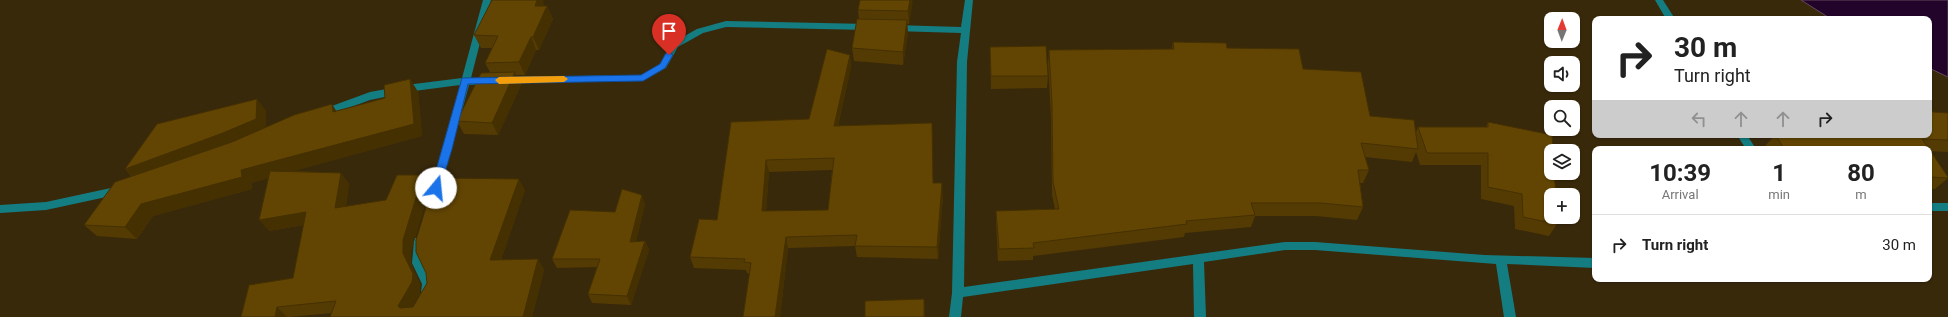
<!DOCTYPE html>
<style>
:root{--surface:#fff;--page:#f6f6f6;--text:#222;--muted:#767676;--line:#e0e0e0}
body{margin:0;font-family:Roboto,sans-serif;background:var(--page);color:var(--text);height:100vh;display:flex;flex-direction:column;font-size:15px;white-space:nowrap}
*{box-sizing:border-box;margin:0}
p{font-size:13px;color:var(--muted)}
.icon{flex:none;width:22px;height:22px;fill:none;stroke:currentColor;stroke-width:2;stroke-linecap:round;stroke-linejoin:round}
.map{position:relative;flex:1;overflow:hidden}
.details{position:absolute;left:1592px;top:146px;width:340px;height:136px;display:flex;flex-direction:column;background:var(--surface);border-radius:8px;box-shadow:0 1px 3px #0004}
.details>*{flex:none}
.top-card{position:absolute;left:1592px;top:16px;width:340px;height:122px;border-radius:8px;box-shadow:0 1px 3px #0004;background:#fff;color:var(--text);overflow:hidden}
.needle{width:26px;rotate:1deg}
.buttons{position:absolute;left:1544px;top:12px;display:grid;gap:8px}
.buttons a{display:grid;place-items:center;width:36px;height:36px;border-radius:8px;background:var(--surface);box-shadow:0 1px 3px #0004;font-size:20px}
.pin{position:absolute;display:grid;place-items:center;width:34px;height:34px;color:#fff;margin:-41px -17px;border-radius:50% 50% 50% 0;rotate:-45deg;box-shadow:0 0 4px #0007}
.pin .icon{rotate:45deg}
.me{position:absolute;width:44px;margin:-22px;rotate:17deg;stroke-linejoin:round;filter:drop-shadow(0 0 3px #0008)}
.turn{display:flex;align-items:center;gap:14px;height:84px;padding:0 16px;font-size:18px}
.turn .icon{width:52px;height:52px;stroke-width:2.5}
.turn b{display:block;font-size:28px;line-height:34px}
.lanes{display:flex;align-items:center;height:38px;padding:0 16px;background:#0003;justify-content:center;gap:20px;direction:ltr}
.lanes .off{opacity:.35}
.eta{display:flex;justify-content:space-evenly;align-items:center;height:68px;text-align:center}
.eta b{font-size:24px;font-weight:700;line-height:28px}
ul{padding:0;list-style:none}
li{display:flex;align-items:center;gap:12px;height:60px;padding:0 16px;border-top:1px solid var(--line)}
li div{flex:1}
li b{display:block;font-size:15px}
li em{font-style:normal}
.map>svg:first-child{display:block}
.water{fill:#220329;stroke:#64495b}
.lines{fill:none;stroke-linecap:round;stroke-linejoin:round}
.minor{fill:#147d82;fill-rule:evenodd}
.wall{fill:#543b03;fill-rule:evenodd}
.shaded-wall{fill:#453002}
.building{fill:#624503;stroke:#453002;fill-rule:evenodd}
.route{fill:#1a73e8;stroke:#114b97}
.slow{fill:#f59e0b}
</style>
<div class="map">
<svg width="1948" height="317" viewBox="0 0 1948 317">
<rect width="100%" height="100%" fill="#39290b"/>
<path class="water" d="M1801,0H1948V77L1929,68V19H1831Z"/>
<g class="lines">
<g class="minor">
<path d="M483,0H491L471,78H489L494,81L489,84L469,85L440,191L439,194H431L430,191L460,85L414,91L370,100L324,117L319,113L321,110L370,92L414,84L462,78Z"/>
<path d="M965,0H973L967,62L964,287L1285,242H1315L1484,255L1595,258V268L1507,264L1516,317H1504L1496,264L1315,250H1285L1204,262L1206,317H1194L1193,264L963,297L961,317H949L952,293L957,62L961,33L894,31L889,28L894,25L961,27Z"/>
<path d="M1655,0H1663L1675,19H1666Z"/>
<path d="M726,21L868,24L873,27L868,30L726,27L703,33L678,47L666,68L643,81L505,83L500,80L505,77L641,75L660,64L672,43L697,29Z"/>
<path d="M1737,135H1747L1756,149H1746Z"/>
<path d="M120,186L124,187L125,190L124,193L120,194L46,210L0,213V205L46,202Z"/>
<rect x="1929" y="203" width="19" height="8"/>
<path d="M419,237L423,238L424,241L422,263L432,284L433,293L420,317H408L421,293L422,284L412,263L414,241L415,238Z"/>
</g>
</g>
<g class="wall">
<path d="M542,0L544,6H547L553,19L539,50H536L525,75H516L521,85L498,135L464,134L457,121L490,72L485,63L492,48H481L474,35Z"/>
<path d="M860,0H912L909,24H907L908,33L903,65L854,61L852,48L859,19L858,10Z"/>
<path d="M1173,42L1227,48L1303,69L1370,116L1416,132L1418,127H1486L1488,122L1557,224L1549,236L1515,229L1514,206L1481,199V165H1420L1416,152L1412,162L1365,157L1369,170L1363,183H1360L1363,207L1357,220L1316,216H1255L1251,227L1185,233L1184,237L1033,256V260L998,261L996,223V211L1055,209L1052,195L1051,118L1048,64L1049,50L1172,49Z"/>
<path d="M990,47L1048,76L1047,88L991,89Z"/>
<path d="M850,55L851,67L838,126L932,123L933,183L943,195L938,259L857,257L855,246L788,248L780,317H743L750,274L747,273L746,270L694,268L690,257L717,220L731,122L809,119ZM832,170L828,210L766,211L769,172Z"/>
<path d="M410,79L418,92L422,136L292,171L341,173L349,184L346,206L386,200L423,175L430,187L411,251V264L420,284V293L412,307H413L525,190L501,260L538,259L544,270L532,317L332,313L289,317H241L293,278L304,225L269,231L268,178L251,183L252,189L153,216L137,239L97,236L84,225L132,177L125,169L266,111V127L336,111L385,98Z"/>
<path d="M1933,112L1948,113V152L1930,151L1948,178L1935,189H1929V149H1767L1765,146L1775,135H1820L1874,136L1873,135H1929Z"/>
<path d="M645,204L636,241H645L649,250L631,305L592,303L588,294L597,267L557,268L552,259L615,212Z"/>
</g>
<g class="shaded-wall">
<path d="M537,0H543L544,6L541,19L535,6Z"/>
<path d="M910,0H912L913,2L909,24L908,11Z"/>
<path d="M547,6L553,19L539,50L533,37Z"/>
<path d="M907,20L908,33L903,65V52Z"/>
<path d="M531,37L536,50L525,75L519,62Z"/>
<path d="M850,55L851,67L835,138L834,126Z"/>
<path d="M515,72L521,85L498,135L492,123Z"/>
<path d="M410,79L418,92L422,136L251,183L252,189L153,216L137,239L125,227L141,204L241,170L414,124Z"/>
<path d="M257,99L266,111V131L137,181L125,169Z"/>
<path d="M332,104L340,117L333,112Z"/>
<path d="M932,123L933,135V195V183Z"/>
<path d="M766,160L769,172L765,222L762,211Z"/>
<path d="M341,173L349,184L344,219L335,208Z"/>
<path d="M423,175L430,187L411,251V264L420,284V293L407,316V317L398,306L403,240Z"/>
<path d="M519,179L525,190L497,271L490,260Z"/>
<path d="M942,183L943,195L938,259L937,247Z"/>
<path d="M642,195L645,204L634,251L630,242Z"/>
<path d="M306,212L315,223L269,231L259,220Z"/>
<path d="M786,237L788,248L780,317H775Z"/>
<path d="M645,241L649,250L631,305L627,296Z"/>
<path d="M538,259L544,270L532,317H523Z"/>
<path d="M924,299L925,310V317H924Z"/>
<path d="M277,307L287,317H275Z"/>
</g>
<g class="building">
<path d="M492,0H537L535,6H547L533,37H531L519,62L485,63L498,36L474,35Z"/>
<path d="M860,0H910L908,11L858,10Z"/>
<path d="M857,19L907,20L903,52L852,48Z"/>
<path d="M1173,42L1226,43L1227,48L1299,49L1303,69L1361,72L1370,116L1414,120L1418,149L1361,143L1369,170H1358L1363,207L1321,203H1251L1255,215L1186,221L1187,224L1033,243L1034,248L999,249L996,211L1059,209L1053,182L1052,104L1049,50L1174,49Z"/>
<path d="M1046,46L1048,76H991L990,47Z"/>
<path d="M827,49L850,55L834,126L932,123L933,183H942L937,247L855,246L857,235L786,237L775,317H743L751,263L744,262L745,259L690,257L699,219L717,220L731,122L809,119ZM834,158L828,210L762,211L766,160Z"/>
<path d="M515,72L492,123L457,121L481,73Z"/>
<path d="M410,79L414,124L241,170L242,177L141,204L125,227L84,225L115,182L232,142L294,115L332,104L333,112L385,98L384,85Z"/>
<path d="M257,99L256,119L223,133L125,169L157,124Z"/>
<path d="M1929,106L1933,112L1948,113V140L1922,139L1929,149H1784L1776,135H1820L1894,137L1893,135H1929Z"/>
<path d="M1488,122L1552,135L1553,151H1551V173H1554L1556,195H1551V217H1557V224L1523,217L1522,194L1488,187V153H1427L1418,127H1488Z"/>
<path d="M1929,149L1948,177V178L1929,177Z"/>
<path d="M270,171L341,173L335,208L386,200L397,175H423L403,240V253L413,274L412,282L398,306L400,308L413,307L427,283L426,273L416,252V240L435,178L519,179L490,260L538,259L523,317H330L336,301L277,307L275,317H241L249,285L293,278L306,212L259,220Z"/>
<path d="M622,189L642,195L630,242L645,241L627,296L588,294L600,259H552L570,210L615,212Z"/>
<path d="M924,299V317H865V301Z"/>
</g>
<path class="route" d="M669,52L673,55L665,68L643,81L468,84L452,149L440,188L439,191H432L431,188L462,78L641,75L660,64L666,53Z"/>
<path class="slow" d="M564,76L568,79L564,82L499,84L495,80L499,77Z"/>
</svg>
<div class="buttons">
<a><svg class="needle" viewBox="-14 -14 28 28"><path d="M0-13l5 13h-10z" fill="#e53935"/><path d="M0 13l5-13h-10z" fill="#767676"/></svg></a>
<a><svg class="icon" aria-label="sound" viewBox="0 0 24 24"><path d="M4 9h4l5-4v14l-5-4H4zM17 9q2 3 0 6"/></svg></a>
<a><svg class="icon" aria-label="search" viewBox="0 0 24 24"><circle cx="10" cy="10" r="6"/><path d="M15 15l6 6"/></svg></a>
<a><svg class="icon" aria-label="layers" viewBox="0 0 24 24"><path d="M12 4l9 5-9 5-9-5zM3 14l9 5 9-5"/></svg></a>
<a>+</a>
</div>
<div class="pin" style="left:669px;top:55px;background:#d93025"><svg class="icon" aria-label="arrive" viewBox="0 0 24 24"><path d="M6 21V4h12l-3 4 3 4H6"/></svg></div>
<svg class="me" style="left:436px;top:188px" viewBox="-20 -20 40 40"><circle r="19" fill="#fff"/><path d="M0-13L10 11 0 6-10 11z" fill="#1a73e8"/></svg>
<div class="top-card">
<div class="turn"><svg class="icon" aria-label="right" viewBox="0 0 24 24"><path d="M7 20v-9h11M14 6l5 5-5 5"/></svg><div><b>30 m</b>Turn right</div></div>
<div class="lanes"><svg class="icon off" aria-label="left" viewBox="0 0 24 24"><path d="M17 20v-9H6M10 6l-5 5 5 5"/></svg><svg class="icon off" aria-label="ahead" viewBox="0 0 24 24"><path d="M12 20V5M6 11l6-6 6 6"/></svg><svg class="icon off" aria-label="ahead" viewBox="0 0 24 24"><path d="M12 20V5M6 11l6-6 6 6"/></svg><svg class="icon" aria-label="right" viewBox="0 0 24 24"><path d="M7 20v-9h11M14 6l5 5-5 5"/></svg></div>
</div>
<section class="details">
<div class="eta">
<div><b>10:39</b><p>Arrival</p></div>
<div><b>1</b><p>min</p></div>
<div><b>80</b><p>m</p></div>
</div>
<ul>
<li><svg class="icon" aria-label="right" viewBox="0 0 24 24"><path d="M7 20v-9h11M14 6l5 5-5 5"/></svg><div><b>Turn right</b></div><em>30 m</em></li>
</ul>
</section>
</div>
